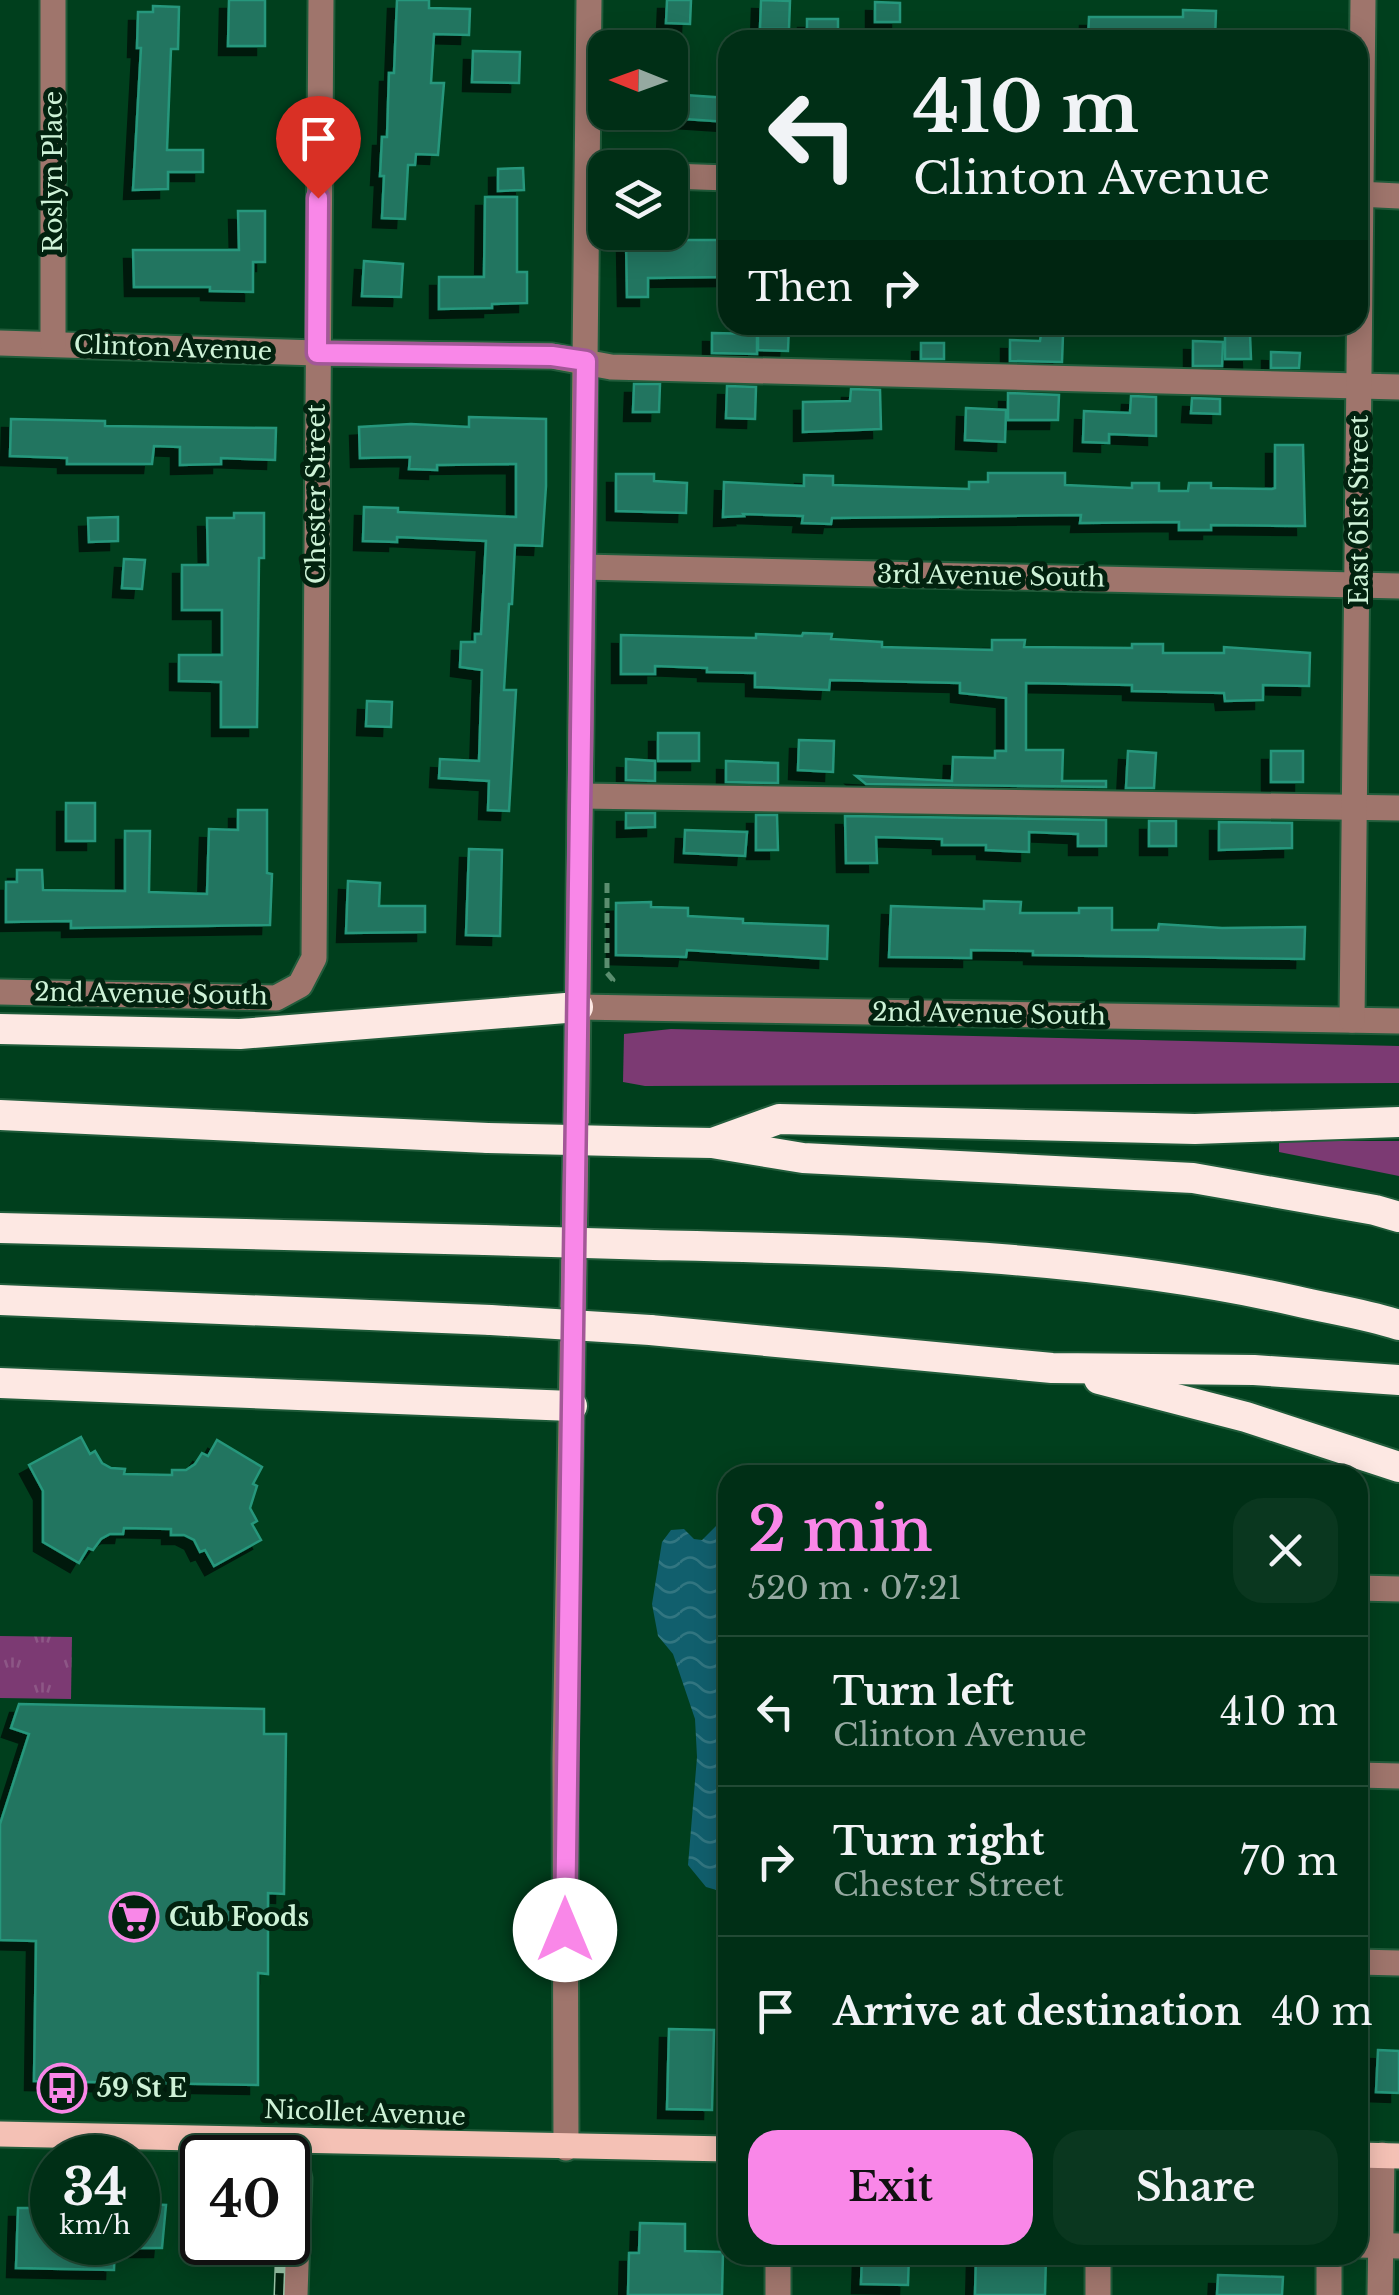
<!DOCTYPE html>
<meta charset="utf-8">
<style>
:root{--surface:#002f16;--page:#0a371f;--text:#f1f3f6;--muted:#95a9a1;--line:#224a35;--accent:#f987e8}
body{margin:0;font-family:"Libre Baskerville",serif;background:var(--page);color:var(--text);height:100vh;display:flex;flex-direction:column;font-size:38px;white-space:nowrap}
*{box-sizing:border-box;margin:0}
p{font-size:32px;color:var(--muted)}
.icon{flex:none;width:55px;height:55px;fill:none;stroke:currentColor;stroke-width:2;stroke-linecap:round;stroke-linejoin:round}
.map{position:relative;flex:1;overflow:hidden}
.side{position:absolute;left:718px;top:1465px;width:650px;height:800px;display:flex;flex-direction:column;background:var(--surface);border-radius:30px;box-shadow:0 5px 25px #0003,0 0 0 2px var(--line)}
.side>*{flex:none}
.top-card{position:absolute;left:718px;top:30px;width:650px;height:305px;border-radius:30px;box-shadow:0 5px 25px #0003,0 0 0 2px var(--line);background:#002f16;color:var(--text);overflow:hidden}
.needle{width:65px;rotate:271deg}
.fabs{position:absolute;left:588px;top:30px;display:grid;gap:20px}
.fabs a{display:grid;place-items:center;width:100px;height:100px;border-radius:20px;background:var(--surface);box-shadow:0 5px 25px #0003,0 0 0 2px var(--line);font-size:50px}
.speed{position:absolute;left:30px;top:2135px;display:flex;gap:20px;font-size:50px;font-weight:700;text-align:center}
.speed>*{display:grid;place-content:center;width:130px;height:130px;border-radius:50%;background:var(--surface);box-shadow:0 5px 25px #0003,0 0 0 2px var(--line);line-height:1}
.speed small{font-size:25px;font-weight:400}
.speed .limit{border:5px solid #111;border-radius:15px;background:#fff;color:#111}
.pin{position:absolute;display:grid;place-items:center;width:85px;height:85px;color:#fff;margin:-102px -42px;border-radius:50% 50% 50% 0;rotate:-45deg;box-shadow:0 0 10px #0007}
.pin .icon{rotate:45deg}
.me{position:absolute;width:110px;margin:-55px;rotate:0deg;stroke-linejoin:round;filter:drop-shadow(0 0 8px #0008)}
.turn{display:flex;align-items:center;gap:35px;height:210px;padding:0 30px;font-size:45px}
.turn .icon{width:130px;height:130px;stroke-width:2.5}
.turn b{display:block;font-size:70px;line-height:85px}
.then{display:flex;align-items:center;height:95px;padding:0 30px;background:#0003;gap:20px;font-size:38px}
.round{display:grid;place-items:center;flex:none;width:105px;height:105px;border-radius:30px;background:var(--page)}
.head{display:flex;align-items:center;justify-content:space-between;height:170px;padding:0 30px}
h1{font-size:60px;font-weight:600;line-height:75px;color:var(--accent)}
.button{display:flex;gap:20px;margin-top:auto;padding:20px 30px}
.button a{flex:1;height:115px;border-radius:30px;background:var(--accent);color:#111;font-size:40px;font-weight:600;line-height:115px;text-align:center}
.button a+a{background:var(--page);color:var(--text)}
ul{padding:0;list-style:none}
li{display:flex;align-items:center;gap:30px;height:150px;padding:0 30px;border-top:2px solid var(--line)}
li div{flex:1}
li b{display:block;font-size:38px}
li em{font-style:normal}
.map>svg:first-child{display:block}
.grass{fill:#7c3a73}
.park{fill:url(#park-tufts)}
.water{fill:url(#water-waves)}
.building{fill:#227560;stroke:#26977c;stroke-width:2.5;filter:url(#shadow)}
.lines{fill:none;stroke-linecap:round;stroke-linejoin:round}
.minor-casing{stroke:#215c3b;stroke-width:29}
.major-casing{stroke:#215c3b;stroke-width:29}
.highway-casing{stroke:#215c3b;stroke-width:34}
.path{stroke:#5b8e6f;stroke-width:5;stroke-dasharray:10 5;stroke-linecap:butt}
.minor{stroke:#9f756c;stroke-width:25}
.major{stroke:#f4c1b5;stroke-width:25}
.highway{stroke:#fde8e3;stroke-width:30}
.rail-casing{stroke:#9ac5a8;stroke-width:11}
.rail{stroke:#02220f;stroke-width:8;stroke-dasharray:22;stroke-linecap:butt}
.highway-bridge-casing{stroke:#215c3b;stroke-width:34;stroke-linecap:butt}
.highway-bridge{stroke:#fde8e3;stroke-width:30}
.route-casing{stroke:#a25897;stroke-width:25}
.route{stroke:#f987e8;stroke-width:18}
.labels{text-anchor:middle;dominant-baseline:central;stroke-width:10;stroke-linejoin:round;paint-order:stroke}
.street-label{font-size:25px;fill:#cef2d7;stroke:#02220f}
.poi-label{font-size:25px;font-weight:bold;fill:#cef2d7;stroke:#02220f;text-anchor:start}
</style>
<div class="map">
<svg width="1399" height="2295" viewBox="0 0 1399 2295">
<defs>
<pattern id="park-tufts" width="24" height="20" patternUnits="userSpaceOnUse" patternTransform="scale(2.5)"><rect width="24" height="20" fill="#7c3a73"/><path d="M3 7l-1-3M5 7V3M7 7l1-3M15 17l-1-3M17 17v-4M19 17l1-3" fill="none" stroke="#8d5786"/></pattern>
<pattern id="water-waves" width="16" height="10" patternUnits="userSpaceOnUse" patternTransform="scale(2.5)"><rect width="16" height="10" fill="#115f6d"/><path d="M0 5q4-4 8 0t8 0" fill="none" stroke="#327681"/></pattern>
<filter id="shadow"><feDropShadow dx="-9" dy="9" stdDeviation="0" flood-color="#0009"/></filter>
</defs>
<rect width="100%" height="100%" fill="#003f1d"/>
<g class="grass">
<path d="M671,1029L1399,1046V1083L645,1086L623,1082L624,1034Z"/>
<path d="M1279,1141H1399V1176L1279,1152Z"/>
</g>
<path class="park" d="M0,1636L72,1637L71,1699L0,1698Z"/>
<path class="water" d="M716,1526H728L727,1893L706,1887L688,1865L697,1757L695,1719L673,1654L658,1636L652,1604L662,1542L671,1530L684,1529L694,1539L702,1540Z"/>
<g class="building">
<path d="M229,0H265V46H228Z"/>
<path d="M397,0H429V8L470,9L469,35L434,34L431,83H444L438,155L416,154L415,165H408L405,219L382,218L384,176H380L382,137H387L389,73H394Z"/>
<path d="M667,0H691L690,24L666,23Z"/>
<path d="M761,0L790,1L789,29H760Z"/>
<path d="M875,2L900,3V22H875Z"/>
<path d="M153,6L179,7L178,49H171L167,150H203V172H168V189L133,190L141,48H137L138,12H153Z"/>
<path d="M1183,10L1216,11L1215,40H1088L1089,17H1183Z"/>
<rect x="807" y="19" width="31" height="21"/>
<path d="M473,51L520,52L519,83L472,82Z"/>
<path d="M670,94L728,98V122L670,118Z"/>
<path d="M523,168L524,190L498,191V169Z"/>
<path d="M485,197H517V272H527V303L492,304V308L439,309V277H484Z"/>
<path d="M238,211H265V262H253V292L210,291V287H134L133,250H239Z"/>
<path d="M626,240H728V277L648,278V297H627Z"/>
<path d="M364,261L403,264L401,297L362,296Z"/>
<path d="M758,325H789L788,351L758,350Z"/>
<path d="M712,333L757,334V354L712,353Z"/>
<path d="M1041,334L1063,335L1062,362L1010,361V340L1040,341Z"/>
<path d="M1225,334H1250L1251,359H1225Z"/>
<path d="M1193,341L1223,342L1222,366H1193Z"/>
<rect x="921" y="343" width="23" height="16"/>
<path d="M1271,352L1300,353L1299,368H1271Z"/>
<path d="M634,384H660L659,412H633Z"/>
<path d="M727,386L756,387L755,419L726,418Z"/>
<path d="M851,389L880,390L881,429L803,432V402L850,401Z"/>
<path d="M1008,393L1059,395L1058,420H1008Z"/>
<path d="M1131,396L1156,397V436L1109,434V443L1083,442L1084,411L1130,413Z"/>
<path d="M1192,398L1220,399V414L1191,413Z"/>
<path d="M966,408L1006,410L1005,442L965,440Z"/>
<path d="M469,417L546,419V486L542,546L515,545L512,604H509L504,690H516L509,811L488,810L489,781L439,778L440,759L479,761L482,670L460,667L461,642H475V634H481L486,541L397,537V542L363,541L364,507L398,508V512L516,517V464L437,465V470L409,469L410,457L360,458L359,427L411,424L469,427Z"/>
<path d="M11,419L105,421V426L276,428L275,460L221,458V464L180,465V447L154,446L152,464H67V458L10,456Z"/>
<path d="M1275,445H1303L1305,526L1211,525V530H1179V522L1080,523L1081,515L832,518L831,524L802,523L803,516L743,514L744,516L723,517L724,482L804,486V475L833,476V485L969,489V482H988V473H1065V485L1132,488V483H1159V491H1188L1189,483H1211V488L1272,489L1275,488Z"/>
<path d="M616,474H654V481L687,483L686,513L616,511Z"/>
<path d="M234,513H264V558H259L257,727H221V682L179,681V655H222V610H182V565H208L207,518H234Z"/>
<path d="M118,517V541L89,542L88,518Z"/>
<path d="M124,559L145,560L142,589L122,588Z"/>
<path d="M803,633L832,634L831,639L882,642V647L992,650V640H1025L1024,647L1132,648V644H1163V653H1224V647L1310,653L1309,686L1263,685V700L1225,701L1224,693L1132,691V685L1026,683V750H1063L1062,781H1106V787L866,784L856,776L952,781L953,757L995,758V751H1006V698L960,693V683L830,680L829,690L755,687V673L707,672V668L655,666V674H621V635L756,638V634L802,636Z"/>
<path d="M367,701L392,702L391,727L366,726Z"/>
<rect x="658" y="733" width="41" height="28"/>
<path d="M799,740L834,741L833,772L798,770Z"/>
<path d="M1128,751L1156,753L1154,788H1126Z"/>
<rect x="1271" y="751" width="32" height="31"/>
<path d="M626,759L655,761V781L626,780Z"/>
<path d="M726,761L778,763V783L726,782Z"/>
<rect x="66" y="803" width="29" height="38"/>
<path d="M238,810H267V873L272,874L270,925L71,928V921L6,922V882H17V870H42L43,890L125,891V831H150L149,892L207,894L209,829L238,830Z"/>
<path d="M626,813H655V827L626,828Z"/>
<path d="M756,815H777L778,850H756Z"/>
<path d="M845,816L1106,820V846H1078V834L1029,832V852L986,850V845H942V839L876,837L877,863H846Z"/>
<rect x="1149" y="821" width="27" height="25"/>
<path d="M1219,822L1292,823V848L1219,850Z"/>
<path d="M685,830L747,832L745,856L684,853Z"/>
<path d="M469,849L502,850L500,936L466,935Z"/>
<path d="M348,881L380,883L379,906H425V932L346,933Z"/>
<path d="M984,901L1021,902L1020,913H1079V908H1112V930H1158L1159,924L1222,928L1305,927L1304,959L1033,955V951L971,950V958L889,957L891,906L984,909Z"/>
<path d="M651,902V907L688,908V916L743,919V923L828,926L827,959L687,950L686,957L616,955V903Z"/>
<path d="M81,1437L90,1454L95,1451L102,1463L111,1468L125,1469L124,1474L172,1475V1470H186L195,1464L202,1453L208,1456L217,1440L262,1467L253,1484L257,1486L250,1508L257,1521L252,1524L261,1540L214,1566L205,1550L200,1552L194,1540L184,1535H171V1529L124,1528L123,1534H110L101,1539L93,1550L88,1548L79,1563L43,1542V1491L29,1465Z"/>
<path d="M19,1704L264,1709V1734H286L284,1894L268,1893V1974L258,1973V2085L34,2081L36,1941L0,1940V1824L29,1734L11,1728Z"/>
<path d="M669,2029L714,2030L712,2110L667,2109Z"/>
<path d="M1378,2050L1399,2051V2093L1376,2092Z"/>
<path d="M31,2204H52V2242H115L114,2270L16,2268L18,2208H31Z"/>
<path d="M144,2204L166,2205L162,2248H138V2207H143Z"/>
<path d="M640,2223L685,2224V2251L723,2252L722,2295H628L629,2253H639Z"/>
<path d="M862,2255H909L908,2285L861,2284Z"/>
<path d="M976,2255H1046L1045,2295H975Z"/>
<path d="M1218,2275L1283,2277L1282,2295H1217Z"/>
</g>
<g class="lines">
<g class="minor-casing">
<g id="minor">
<path d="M670,176L728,178"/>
<path d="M1358,194L1399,196"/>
<path d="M0,343L317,353L552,356L611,367L1399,387"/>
<path d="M53,344V0"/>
<path d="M583,567L1399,586"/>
<path d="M581,796L1399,808"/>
<path d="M0,992L276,998L300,985L314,958L321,0"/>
<path d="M578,1007L1399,1021"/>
<path d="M1352,1020L1363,0"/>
<path d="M1358,1588L1399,1589"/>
<path d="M1358,1775L1399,1776"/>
<path d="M1358,1962L1399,1963"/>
<path d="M291,2141L299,2179L295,2295"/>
<path d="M566,2148L565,1759L577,1082L589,0"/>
<path d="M1358,2245L1399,2246"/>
<path d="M1098,2255V2295"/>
<path d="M1329,2255V2295"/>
<path d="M778,2295V2255"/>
<path d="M1380,2295L1382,2155"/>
</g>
</g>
<g class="major-casing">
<g id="major">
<path d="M0,2134L728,2149"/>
<path d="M1358,2155L1399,2156"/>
</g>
</g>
<g class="highway-casing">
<g id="highway">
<path d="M0,1029L240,1034L578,1007"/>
<path d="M0,1115L488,1138"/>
<path d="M656,1142L712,1143L803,1158L1193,1178L1375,1210L1399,1217"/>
<path d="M715,1142L779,1119L1195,1129L1399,1122"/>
<path d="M0,1228L485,1240"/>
<path d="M654,1245C868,1250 1087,1254 1296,1301C1330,1309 1366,1314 1399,1325"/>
<path d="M0,1300L491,1320"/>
<path d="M650,1330L1052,1368L1254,1370L1399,1380"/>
<path d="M1099,1379L1246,1417L1399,1467"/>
<path d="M0,1383L572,1406"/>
</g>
</g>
<path class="path" d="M607,883V973L613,980L609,984"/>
<use href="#minor" class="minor"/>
<use href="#major" class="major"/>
<use href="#highway" class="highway"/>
<g class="rail-casing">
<path id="rail" d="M279,2295L280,2266"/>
</g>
<use href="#rail" class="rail"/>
<g class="highway-bridge-casing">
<g id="highway-bridge">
<path d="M488,1138L656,1142"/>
<path d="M485,1240L654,1245"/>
<path d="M491,1320L650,1330"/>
</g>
</g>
<use href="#highway-bridge" class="highway-bridge"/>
</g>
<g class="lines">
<g class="route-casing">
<path id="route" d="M318,198L317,353L552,356L586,361L565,1930"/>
</g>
<use href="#route" class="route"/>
</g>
<defs>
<g id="supermarket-ring" transform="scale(2.5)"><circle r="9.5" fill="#02220f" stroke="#f987e8" stroke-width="1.5"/><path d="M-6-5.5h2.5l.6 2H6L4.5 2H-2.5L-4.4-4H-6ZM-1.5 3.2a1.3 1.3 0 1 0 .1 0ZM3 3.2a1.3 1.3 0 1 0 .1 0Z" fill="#f987e8"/></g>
<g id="bus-ring" transform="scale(2.5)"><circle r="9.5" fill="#02220f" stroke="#f987e8" stroke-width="1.5"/><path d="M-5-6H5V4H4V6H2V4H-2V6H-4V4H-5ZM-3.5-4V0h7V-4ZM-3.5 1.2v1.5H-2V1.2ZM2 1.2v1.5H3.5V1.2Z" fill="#f987e8"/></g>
</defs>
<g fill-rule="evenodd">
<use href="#supermarket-ring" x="134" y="1917"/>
<use href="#bus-ring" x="62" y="2088"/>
</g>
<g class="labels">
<g class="street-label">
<text transform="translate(53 172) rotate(-90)">Roslyn Place</text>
<text transform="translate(173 348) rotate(2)">Clinton Avenue</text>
<text transform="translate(316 494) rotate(-90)">Chester Street</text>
<text transform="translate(1359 510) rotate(-90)">East 61st Street</text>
<text transform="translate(991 576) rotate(1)">3rd Avenue South</text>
<text transform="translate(151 994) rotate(1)">2nd Avenue South</text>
<text transform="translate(989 1014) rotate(1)">2nd Avenue South</text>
<text transform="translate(365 2113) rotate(2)">Nicollet Avenue</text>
</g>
<g class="poi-label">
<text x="169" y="1917">Cub Foods</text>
<text x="97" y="2088">59 St E</text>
</g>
</g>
</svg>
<div class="fabs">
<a><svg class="needle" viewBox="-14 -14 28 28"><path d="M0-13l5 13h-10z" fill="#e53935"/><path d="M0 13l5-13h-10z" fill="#95a9a1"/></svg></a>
<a><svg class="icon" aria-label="layers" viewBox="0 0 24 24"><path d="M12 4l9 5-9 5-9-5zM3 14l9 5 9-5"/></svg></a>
</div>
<div class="speed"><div>34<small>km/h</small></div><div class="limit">40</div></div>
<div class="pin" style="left:318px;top:198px;background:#d93025"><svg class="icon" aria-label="arrive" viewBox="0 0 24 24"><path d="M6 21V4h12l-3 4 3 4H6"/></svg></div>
<svg class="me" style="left:565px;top:1930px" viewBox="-20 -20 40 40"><circle r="19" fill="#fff"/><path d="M0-13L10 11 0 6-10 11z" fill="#f987e8"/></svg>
<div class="top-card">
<div class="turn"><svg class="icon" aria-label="left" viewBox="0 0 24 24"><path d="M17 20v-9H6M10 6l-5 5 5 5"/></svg><div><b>410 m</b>Clinton Avenue</div></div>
<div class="then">Then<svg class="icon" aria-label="right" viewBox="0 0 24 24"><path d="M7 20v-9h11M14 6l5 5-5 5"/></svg></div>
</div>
<section class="side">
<div class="head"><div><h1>2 min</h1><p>520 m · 07:21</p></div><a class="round"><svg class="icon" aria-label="close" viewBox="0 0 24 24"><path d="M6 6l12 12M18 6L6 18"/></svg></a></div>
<ul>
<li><svg class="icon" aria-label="left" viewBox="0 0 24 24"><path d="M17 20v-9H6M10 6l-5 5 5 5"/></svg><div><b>Turn left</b><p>Clinton Avenue</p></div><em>410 m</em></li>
<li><svg class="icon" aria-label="right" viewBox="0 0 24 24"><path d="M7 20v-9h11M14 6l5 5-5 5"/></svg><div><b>Turn right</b><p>Chester Street</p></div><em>70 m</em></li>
<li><svg class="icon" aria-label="arrive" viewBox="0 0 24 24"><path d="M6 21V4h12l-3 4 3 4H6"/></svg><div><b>Arrive at destination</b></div><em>40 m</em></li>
</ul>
<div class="button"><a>Exit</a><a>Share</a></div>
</section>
</div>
